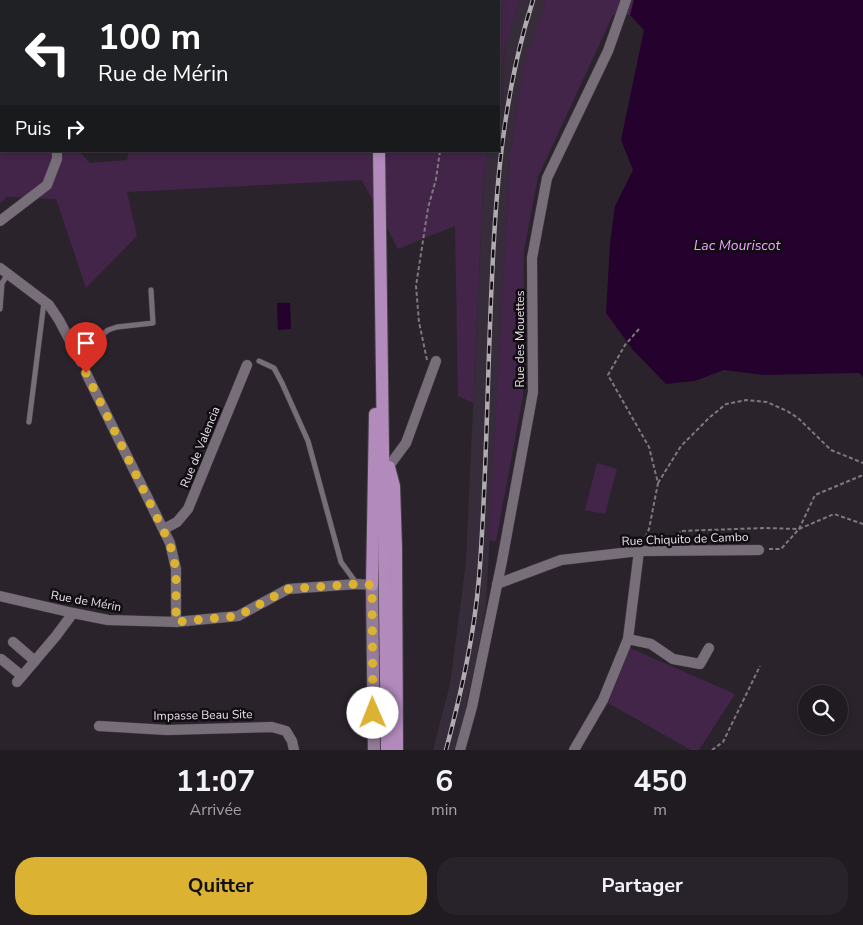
<!DOCTYPE html>
<html lang="fr">
<meta charset="utf-8">
<style>
:root{--surface:#201a21;--page:#28232a;--text:#f1f3f6;--muted:#a2a1a5;--line:#3d383f;--accent:#dcb233}
body{margin:0;font-family:"Nunito Sans",sans-serif;background:var(--page);color:var(--text);height:100vh;display:flex;flex-direction:column;font-size:19px;white-space:nowrap}
*{box-sizing:border-box;margin:0}
p{font-size:16px;color:var(--muted)}
.icon{flex:none;width:28px;height:28px;fill:none;stroke:currentColor;stroke-width:2;stroke-linecap:round;stroke-linejoin:round}
.map{position:relative;height:750px;overflow:hidden}
.drawer{display:flex;flex-direction:column;background:var(--surface);flex:1}
.drawer>*{flex:none}
.hud{position:absolute;left:0px;top:0px;width:500px;height:152px;box-shadow:0 2px 8px #0003,0 0 0 1px var(--line);background:#202124;color:#fff;overflow:hidden}
.tools{position:absolute;left:798px;top:685px;display:grid;gap:10px}
.tools a{display:grid;place-items:center;width:50px;height:50px;border-radius:50%;background:var(--surface);box-shadow:0 2px 8px #0003,0 0 0 1px var(--line);font-size:25px}
.pin{position:absolute;display:grid;place-items:center;width:42px;height:42px;color:#fff;margin:-51px -21px;border-radius:50% 50% 50% 0;rotate:-45deg;box-shadow:0 0 5px #0007}
.pin .icon{rotate:45deg}
.me{position:absolute;width:55px;margin:-28px;rotate:359deg;stroke-linejoin:round;filter:drop-shadow(0 0 4px #0008)}
.turn{display:flex;align-items:center;gap:18px;height:105px;padding:0 15px;font-size:22px}
.turn .icon{width:65px;height:65px;stroke-width:2.5}
.turn b{display:block;font-size:35px;line-height:42px}
.then{display:flex;align-items:center;height:48px;padding:0 15px;background:#0003;gap:10px;font-size:19px}
.eta{display:flex;justify-content:space-evenly;align-items:center;height:85px;text-align:center}
.eta b{font-size:30px;font-weight:700;line-height:35px}
.primary-button{display:flex;gap:10px;margin-top:auto;padding:10px 15px}
.primary-button a{flex:1;height:58px;border-radius:20px;background:var(--accent);color:#111;font-size:20px;font-weight:700;line-height:58px;text-align:center}
.primary-button a+a{background:var(--page);color:var(--text)}
.map>svg:first-child{display:block}
.built{fill:#372c3a}
.green{fill:#43254a}
.water{fill:#25022d}
.lines{fill:none;stroke-linecap:round;stroke-linejoin:round}
.lane-casing{stroke:#463f47;stroke-width:6}
.street-casing{stroke:#463f47;stroke-width:11}
.secondary-casing{stroke:#463f47;stroke-width:14}
.primary-casing{stroke:#463f47;stroke-width:14}
.path{stroke:#7e787f;stroke-width:2;stroke-dasharray:4 2.5;stroke-linecap:butt}
.lane{stroke:#776e79;stroke-width:5}
.street{stroke:#776e79;stroke-width:10}
.secondary{stroke:#947c9a;stroke-width:12}
.primary{stroke:#b28bbc;stroke-width:12}
.rail-casing{stroke:#b0aab1;stroke-width:4.5}
.rail{stroke:#110d12;stroke-width:2.5;stroke-dasharray:8;stroke-linecap:butt}
.route{stroke:#dcb233;stroke-width:9;stroke-dasharray:0 16.2}
.labels{text-anchor:middle;dominant-baseline:central;stroke-width:5;stroke-linejoin:round;paint-order:stroke}
.street-label{font-size:12px;fill:#e6e1e7;stroke:#110d12}
.water-label{font-size:14px;font-style:italic;fill:#eba5fc;stroke:#110d12}
</style>
<div class="map">
<svg width="863" height="750" viewBox="0 0 863 750">
<rect width="100%" height="100%" fill="#2a232c"/>
<path class="built" d="M520,0H546L539,22L517,111L510,154L486,607L475,665L463,720L454,750H433L450,684L466,562L483,188L487,151H499V81L506,45Z"/>
<g class="green">
<path d="M368,0H520L506,45L499,81V1Z"/>
<path d="M546,0H634L630,15H613L538,177L524,250L523,396L496,541H489L510,154L524,67Z"/>
<path d="M0,35L1,151H79L90,163L127,160L129,151H487L483,188L473,403L458,396L455,226L398,249L362,180L127,192L137,236L86,288L56,199L7,197L0,203Z"/>
<path d="M597,463L617,469L605,514L585,510Z"/>
<path d="M630,648L735,694L699,750H691L608,703Z"/>
</g>
<g class="water">
<path d="M634,0H863V377L859,373L763,375L724,370L695,381L666,384L633,350L606,313L610,244L615,206L633,170L621,140L644,30L630,15Z"/>
<path d="M277,303H290L291,329L278,330Z"/>
</g>
<g class="lines">
<g class="lane-casing">
<g id="lane">
<path d="M0,309L2,283L8,274"/>
<path d="M78,356L108,330L117,327L153,323L151,290"/>
<path d="M259,361L274,368L282,383L308,441L341,562L357,584"/>
<path d="M29,422L44,302"/>
</g>
</g>
<g class="street-casing">
<g id="street">
<path d="M81,1V0"/>
<path d="M0,221L47,185L57,159V151"/>
<path d="M0,268L49,305L59,320L81,362"/>
<path d="M86,373L170,543L176,569V622"/>
<path d="M389,466L406,443L436,361"/>
<path d="M164,529L177,522L188,509L247,365"/>
<path d="M497,584L561,560L639,551L759,550"/>
<path d="M0,596L73,613L108,620L176,622L238,616L288,589L357,584L372,585"/>
<path d="M628,639L651,644L673,659L700,664L709,648"/>
<path d="M13,642L35,661"/>
<path d="M1,659L22,676"/>
<path d="M17,682L56,636L73,613"/>
<path d="M99,726L167,730L272,727L286,731L292,741L294,750"/>
<path d="M460,750L472,707L502,561L533,392L532,258L547,178L608,51L626,0"/>
<path d="M574,750L603,700L628,639L639,551"/>
</g>
</g>
<g class="secondary-casing">
<path id="secondary" d="M372,585L374,750"/>
</g>
<g class="primary-casing">
<g id="primary">
<path d="M374,0V1"/>
<path d="M379,151L387,750"/>
<path d="M389,467L394,486L396,548L397,750"/>
<path d="M372,585L375,414"/>
</g>
</g>
<g class="path">
<path d="M450,1V0"/>
<path d="M639,329L625,345L608,375L649,447L658,483L649,529L643,543"/>
<path d="M427,360L419,322L416,286L428,208L436,179L440,151"/>
<path d="M658,483L681,446L710,417L726,404L746,400L767,402L787,411L798,418L831,450L863,463"/>
<path d="M679,542L680,531L764,528L799,529L815,495L863,475"/>
<path d="M769,549H781L799,529L834,514L863,524"/>
<path d="M712,750L723,742L760,666"/>
</g>
<use href="#lane" class="lane"/>
<use href="#street" class="street"/>
<use href="#secondary" class="secondary"/>
<use href="#primary" class="primary"/>
<g class="rail-casing">
<path id="rail" d="M446,750C461,693 474,637 479,578C487,478 487,378 492,278C496,183 504,90 533,0"/>
</g>
<use href="#rail" class="rail"/>
</g>
<g class="lines">
<path class="route" d="M86,373L170,544L176,569V622L238,616L288,589L357,584L372,585L373,713"/>
</g>
<g class="labels">
<g class="street-label">
<text transform="translate(520 339) rotate(-90)">Rue des Mouettes</text>
<text transform="translate(200 447) rotate(-68)">Rue de Valencia</text>
<text transform="translate(685 539) rotate(-2)">Rue Chiquito de Cambo</text>
<text transform="translate(86 601) rotate(10)">Rue de Mérin</text>
<text transform="translate(203 715) rotate(-1)">Impasse Beau Site</text>
</g>
<g class="water-label">
<text x="737" y="245">Lac Mouriscot</text>
</g>
</g>
</svg>
<div class="tools">
<a><svg class="icon" aria-label="search" viewBox="0 0 24 24"><circle cx="10" cy="10" r="6"/><path d="M15 15l6 6"/></svg></a>
</div>
<div class="pin" style="left:86px;top:373px;background:#d93025"><svg class="icon" aria-label="arrive" viewBox="0 0 24 24"><path d="M6 21V4h12l-3 4 3 4H6"/></svg></div>
<svg class="me" style="left:373px;top:713px" viewBox="-20 -20 40 40"><circle r="19" fill="#fff"/><path d="M0-13L10 11 0 6-10 11z" fill="#dcb233"/></svg>
<div class="hud">
<div class="turn"><svg class="icon" aria-label="left" viewBox="0 0 24 24"><path d="M17 20v-9H6M10 6l-5 5 5 5"/></svg><div><b>100 m</b>Rue de Mérin</div></div>
<div class="then">Puis<svg class="icon" aria-label="right" viewBox="0 0 24 24"><path d="M7 20v-9h11M14 6l5 5-5 5"/></svg></div>
</div>
</div>
<section class="drawer">
<div class="eta">
<div><b>11:07</b><p>Arrivée</p></div>
<div><b>6</b><p>min</p></div>
<div><b>450</b><p>m</p></div>
</div>
<div class="primary-button"><a>Quitter</a><a>Partager</a></div>
</section>
